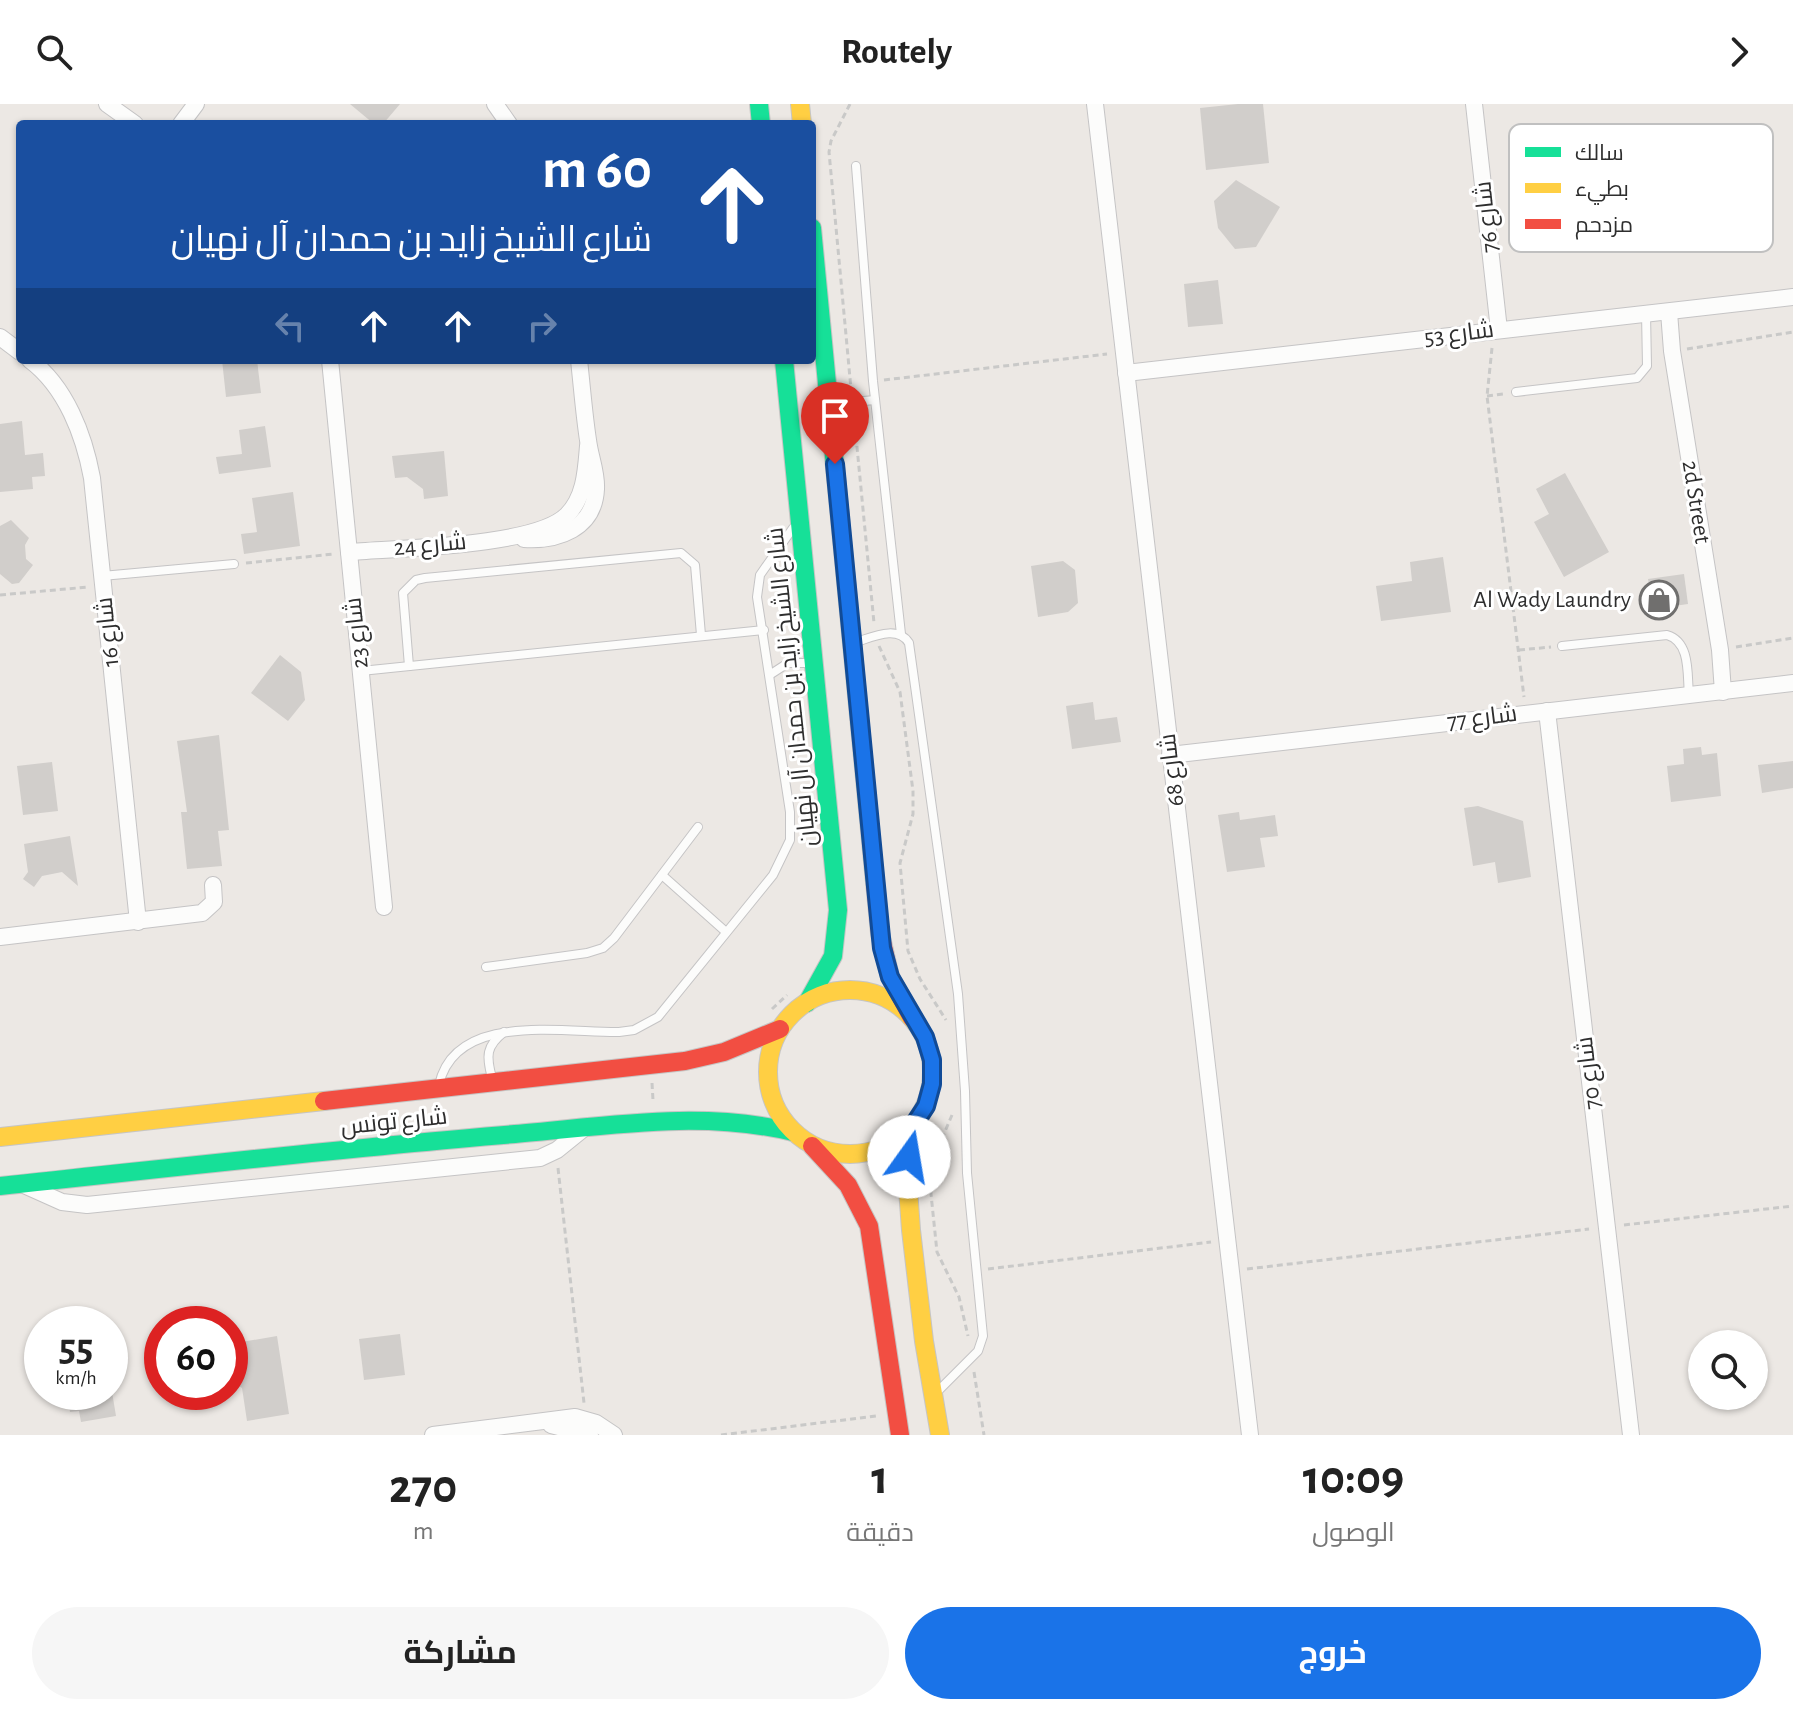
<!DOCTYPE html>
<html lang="ar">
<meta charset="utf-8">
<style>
:root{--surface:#fff;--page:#f6f6f6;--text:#222;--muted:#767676;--accent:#1a73e8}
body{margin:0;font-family:"Alegreya Sans",Cairo,sans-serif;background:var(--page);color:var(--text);direction:rtl;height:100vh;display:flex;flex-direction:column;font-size:30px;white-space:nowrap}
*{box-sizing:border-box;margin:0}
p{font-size:26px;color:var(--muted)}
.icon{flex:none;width:44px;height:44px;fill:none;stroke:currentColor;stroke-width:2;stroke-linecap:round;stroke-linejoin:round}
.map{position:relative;height:1331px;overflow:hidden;direction:ltr}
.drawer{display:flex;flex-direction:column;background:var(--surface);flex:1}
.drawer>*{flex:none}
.banner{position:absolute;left:16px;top:16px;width:800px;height:244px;border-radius:8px;box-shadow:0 2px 6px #0004;direction:rtl;background:#1a4fa0;color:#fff;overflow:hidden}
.fabs{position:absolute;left:1688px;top:1226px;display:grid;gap:16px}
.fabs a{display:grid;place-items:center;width:80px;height:80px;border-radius:50%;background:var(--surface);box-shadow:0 2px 6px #0004;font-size:40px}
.speed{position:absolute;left:24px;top:1202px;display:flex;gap:16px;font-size:40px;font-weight:700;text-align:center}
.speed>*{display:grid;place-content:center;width:104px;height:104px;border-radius:50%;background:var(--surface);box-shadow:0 2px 6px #0004;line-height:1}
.speed small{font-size:20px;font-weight:400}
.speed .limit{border:12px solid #d22;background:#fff;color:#111}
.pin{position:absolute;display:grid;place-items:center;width:68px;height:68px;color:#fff;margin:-82px -34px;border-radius:50% 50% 50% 0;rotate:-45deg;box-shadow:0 0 8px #0007}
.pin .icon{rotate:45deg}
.me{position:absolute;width:88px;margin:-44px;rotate:13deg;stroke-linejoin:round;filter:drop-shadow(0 0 6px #0008)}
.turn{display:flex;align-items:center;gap:28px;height:168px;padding:0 32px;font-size:36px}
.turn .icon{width:104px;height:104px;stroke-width:2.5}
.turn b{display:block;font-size:56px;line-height:68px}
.lanes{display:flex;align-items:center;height:76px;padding:0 32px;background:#0003;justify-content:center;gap:40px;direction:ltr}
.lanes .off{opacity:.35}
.eta{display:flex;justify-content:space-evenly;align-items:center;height:136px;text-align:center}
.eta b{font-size:48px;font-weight:700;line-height:56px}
.primary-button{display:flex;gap:16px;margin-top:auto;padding:16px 32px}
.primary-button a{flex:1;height:92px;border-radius:48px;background:var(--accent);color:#fff;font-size:32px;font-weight:700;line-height:92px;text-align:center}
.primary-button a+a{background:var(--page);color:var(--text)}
header{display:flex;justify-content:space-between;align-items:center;height:104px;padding:0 32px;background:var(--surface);font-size:36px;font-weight:700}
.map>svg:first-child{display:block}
.building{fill:#d1cecb}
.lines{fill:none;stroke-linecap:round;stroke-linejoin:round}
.lane-casing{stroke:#c5c4c5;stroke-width:10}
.street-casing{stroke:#c5c4c5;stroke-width:18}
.fast-casing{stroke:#c6c5c4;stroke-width:20}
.slow-casing{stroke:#c6c5c4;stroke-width:20}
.jam-casing{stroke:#c6c5c4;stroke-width:20}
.path{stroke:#c9c9c8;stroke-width:3;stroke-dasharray:6 4;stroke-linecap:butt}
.lane{stroke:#fcfcfb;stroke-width:8}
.street{stroke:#fcfcfb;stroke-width:16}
.fast{stroke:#16e098;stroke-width:18}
.slow{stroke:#ffcf43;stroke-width:18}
.jam{stroke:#f24e42;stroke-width:18}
.route-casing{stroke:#114b97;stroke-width:20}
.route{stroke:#1a73e8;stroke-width:14}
.labels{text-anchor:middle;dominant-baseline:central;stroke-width:6;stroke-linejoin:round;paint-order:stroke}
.street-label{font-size:24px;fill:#2e2e2e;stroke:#fff}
.poi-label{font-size:24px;fill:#2e2e2e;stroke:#fff;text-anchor:end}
.key{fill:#fff;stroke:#c0c0c0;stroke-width:2}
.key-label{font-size:22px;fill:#2e2e2e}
</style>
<header><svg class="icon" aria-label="forward" viewBox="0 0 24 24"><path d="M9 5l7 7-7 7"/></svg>Routely<svg class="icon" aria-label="search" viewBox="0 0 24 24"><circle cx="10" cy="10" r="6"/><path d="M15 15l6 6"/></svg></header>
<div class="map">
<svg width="1793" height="1331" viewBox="0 0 1793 1331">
<rect width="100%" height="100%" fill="#ece8e4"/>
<g class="building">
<path d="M350,0H400L383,20H374Z"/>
<path d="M1238,0H1263L1269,59L1206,66L1200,4Z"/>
<path d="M1236,76L1280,103L1256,143L1235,145L1218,124L1214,97Z"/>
<path d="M1218,176L1223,220L1188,223L1184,180Z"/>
<path d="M222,256H257L261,289L226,293Z"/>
<path d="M22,317L25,351L43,349L45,372L32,373L33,385L0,388V320Z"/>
<path d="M265,322L271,363L219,370L216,353L242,350L239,326Z"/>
<path d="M444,347L448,392L424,395L423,385L407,373L395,374L392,352Z"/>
<path d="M1565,369L1609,448L1564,473L1534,418L1549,410L1536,385Z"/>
<path d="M293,388L300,442L244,450L241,430L257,428L252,394Z"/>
<path d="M11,416L29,434L25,441L26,455L33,461L19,479L12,480L0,470V422Z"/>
<path d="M1443,453L1451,508L1381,517L1376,482L1412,477L1410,458Z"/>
<path d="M1063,457L1075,466L1078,499L1068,508L1038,513L1031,462Z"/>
<path d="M1684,470L1688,500L1653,505L1648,475Z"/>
<path d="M280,551L301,568L305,596L288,617L251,589Z"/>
<path d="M1093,598L1095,616L1117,613L1121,638L1072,645L1066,602Z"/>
<path d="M219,631L229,726L218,727L222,762L187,765L181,708H187L177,637Z"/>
<path d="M1701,643L1702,651L1717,649L1721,692L1671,698L1667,662L1684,660L1683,645Z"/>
<path d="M1793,657V684L1762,689L1758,661Z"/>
<path d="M52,658L58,707L23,711L17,662Z"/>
<path d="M1478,702L1523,717L1531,773L1498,779L1495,758L1473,762L1464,704Z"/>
<path d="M1239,708L1240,716L1275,711L1278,732L1260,734L1265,763L1227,768L1218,711Z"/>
<path d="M70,732L78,782L62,768L42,772L34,783L23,775L28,768L24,740Z"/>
<path d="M400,1230L405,1271L364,1276L359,1235Z"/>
<path d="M277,1232L289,1310L247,1317L242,1284L232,1277L230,1240Z"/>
<path d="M67,1288H112L116,1312L81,1318L79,1307L70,1308Z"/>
</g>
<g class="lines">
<g class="lane-casing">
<g id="lane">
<path d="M856,62L873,277L901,530"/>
<path d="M1516,288L1637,274L1647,262L1646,209"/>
<path d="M830,300L875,296"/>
<path d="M102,472L234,460"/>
<path d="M853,539C871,534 897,520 909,539L958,890L965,987L967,1069L983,1232L978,1247L936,1289"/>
<path d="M1562,542L1667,531C1691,538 1687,571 1689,591"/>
<path d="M409,562L403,489L416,476L425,474L681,449L695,461L701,531"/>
<path d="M361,567L764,526"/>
<path d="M771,570L788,559H811"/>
<path d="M662,771L726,828"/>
<path d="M486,863L587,849L603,844L614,834L698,723"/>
<path d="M492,974C486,952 486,942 504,928"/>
<path d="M439,981C455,907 565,929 619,928L634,926L658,913L773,771L790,736V708L757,493L760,471L793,424"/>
</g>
</g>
<g class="street-casing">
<g id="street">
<path d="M107,0L135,20"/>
<path d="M495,0L509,20"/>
<path d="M1095,0L1250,1331"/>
<path d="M1474,0L1499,226"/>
<path d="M181,20L196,0"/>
<path d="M1669,208L1672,247L1720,546L1723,588"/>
<path d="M0,233L20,248"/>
<path d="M30,256C66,283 84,331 92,374L138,818"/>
<path d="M330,256L384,803"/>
<path d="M1126,269L1793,193"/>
<path d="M524,435C558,437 594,425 596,385C597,368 590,353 588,336C584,310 582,283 579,256"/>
<path d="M349,448C397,444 535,443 567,411C585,393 586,366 588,342"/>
<path d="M1547,607L1631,1331"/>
<path d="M1170,651L1793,579"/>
<path d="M0,833L202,809L214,798L213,781"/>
<path d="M24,1081L62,1098L87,1101L540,1054L557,1046L583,1025"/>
<path d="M551,1321L590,1331"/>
<path d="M433,1331L575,1313L596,1319L614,1331"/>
</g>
</g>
<g class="fast-casing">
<g id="fast">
<path d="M759,0L761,20"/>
<path d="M812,124L875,778"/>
<path d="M784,256L838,806L833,852L807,899"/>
<path d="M0,1082C171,1064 343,1044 515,1030C608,1022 701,1006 793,1028"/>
</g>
</g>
<g class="slow-casing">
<g id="slow">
<path d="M800,0L802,20"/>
<circle cx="850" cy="968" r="82"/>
<path d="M913,1022L907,1071L911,1126L924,1237L940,1331"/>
<path d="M0,1033L324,997"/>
</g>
</g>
<g class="jam-casing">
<g id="jam">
<path d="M875,778L880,829L890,873L912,914"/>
<path d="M324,997L685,957L724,948L780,925"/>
<path d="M812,1042L848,1081L869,1122L900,1331"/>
</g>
</g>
<g class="path">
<path d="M850,0L831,37L829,48L851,285"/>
<path d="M1492,244L1487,292L1524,593"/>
<path d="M1687,245L1793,228"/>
<path d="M884,276L1107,250"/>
<path d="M1487,292L1503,290"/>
<path d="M854,312L874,519"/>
<path d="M246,459L334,450"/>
<path d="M0,491L88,483"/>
<path d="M879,542L900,588L913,687V710L900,759L908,847L920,875L946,916"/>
<path d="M1736,543L1793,534"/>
<path d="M1519,546L1551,543"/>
<path d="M772,905L787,891"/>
<path d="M652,979L653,996"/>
<path d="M952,1011L932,1058L931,1090L937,1148L959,1193L968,1232"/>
<path d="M558,1064L584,1299"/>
<path d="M1624,1121L1793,1102"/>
<path d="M988,1165L1211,1138"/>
<path d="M1247,1165L1589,1125"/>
<path d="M974,1268L984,1331"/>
<path d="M721,1331L876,1312"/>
</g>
<use href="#lane" class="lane"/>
<use href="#street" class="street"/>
<use href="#fast" class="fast"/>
<use href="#slow" class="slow"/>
<use href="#jam" class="jam"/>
</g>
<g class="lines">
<g class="route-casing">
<path id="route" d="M835,360L882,844L890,873L925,933L932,956V980L926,1002L913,1022L909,1053"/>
</g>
<use href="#route" class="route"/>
</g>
<defs>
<g id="shop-ring" transform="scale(2)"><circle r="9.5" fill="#fff" stroke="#706f6e" stroke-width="1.5"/><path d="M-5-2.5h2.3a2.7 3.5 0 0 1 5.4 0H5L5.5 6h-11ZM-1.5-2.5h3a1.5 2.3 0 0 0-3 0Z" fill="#706f6e"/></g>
</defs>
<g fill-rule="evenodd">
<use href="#shop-ring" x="1659" y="496"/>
</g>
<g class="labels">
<g class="street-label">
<text transform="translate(1487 113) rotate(-96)">شارع 76</text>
<text transform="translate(1459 230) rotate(-7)">شارع 53</text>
<text transform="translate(1696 398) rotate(81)">2d Street</text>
<text transform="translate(430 441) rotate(-5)">شارع 24</text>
<text transform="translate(108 528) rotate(-96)">شارع 16</text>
<text transform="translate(357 529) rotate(-96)">شارع 23</text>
<text transform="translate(792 583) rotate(-96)">شارع الشيخ زايد بن حمدان آل نهيان</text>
<text transform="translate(1482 614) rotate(-7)">شارع 77</text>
<text transform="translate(1172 666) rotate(-97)">شارع 68</text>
<text transform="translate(1589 969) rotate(-97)">شارع 70</text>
<text transform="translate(394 1018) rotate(-6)">شارع تونس</text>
</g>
<g class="poi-label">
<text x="1631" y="496">Al Wady Laundry</text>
</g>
</g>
<rect x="1509" y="20" width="264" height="128" rx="12" class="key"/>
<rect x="1525" y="43" width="36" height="10" fill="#16e098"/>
<rect x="1525" y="79" width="36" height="10" fill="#ffcf43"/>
<rect x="1525" y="115" width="36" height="10" fill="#f24e42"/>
<g class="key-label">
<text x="1575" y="56">سالك</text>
<text x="1575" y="92">بطيء</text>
<text x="1575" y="128">مزدحم</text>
</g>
</svg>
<div class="fabs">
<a><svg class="icon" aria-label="search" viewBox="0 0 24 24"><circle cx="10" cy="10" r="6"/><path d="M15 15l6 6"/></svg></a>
</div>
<div class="speed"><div>55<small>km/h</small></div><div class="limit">60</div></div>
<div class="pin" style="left:835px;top:360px;background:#d93025"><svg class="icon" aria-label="arrive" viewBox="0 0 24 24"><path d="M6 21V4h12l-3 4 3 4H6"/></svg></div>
<svg class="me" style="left:909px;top:1053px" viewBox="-20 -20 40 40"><circle r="19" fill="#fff"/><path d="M0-13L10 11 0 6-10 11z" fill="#1a73e8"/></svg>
<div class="banner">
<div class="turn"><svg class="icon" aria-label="ahead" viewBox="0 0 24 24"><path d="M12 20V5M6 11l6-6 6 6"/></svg><div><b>60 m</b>شارع الشيخ زايد بن حمدان آل نهيان</div></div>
<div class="lanes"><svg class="icon off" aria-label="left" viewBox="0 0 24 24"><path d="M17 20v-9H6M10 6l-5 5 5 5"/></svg><svg class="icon" aria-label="ahead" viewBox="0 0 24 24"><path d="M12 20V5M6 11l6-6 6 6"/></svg><svg class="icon" aria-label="ahead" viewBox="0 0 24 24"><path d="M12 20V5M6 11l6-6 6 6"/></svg><svg class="icon off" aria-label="right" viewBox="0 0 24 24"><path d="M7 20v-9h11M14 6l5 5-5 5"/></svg></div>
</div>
</div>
<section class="drawer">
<div class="eta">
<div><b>10:09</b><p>الوصول</p></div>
<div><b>1</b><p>دقيقة</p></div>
<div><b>270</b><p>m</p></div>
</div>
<div class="primary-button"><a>خروج</a><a>مشاركة</a></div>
</section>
